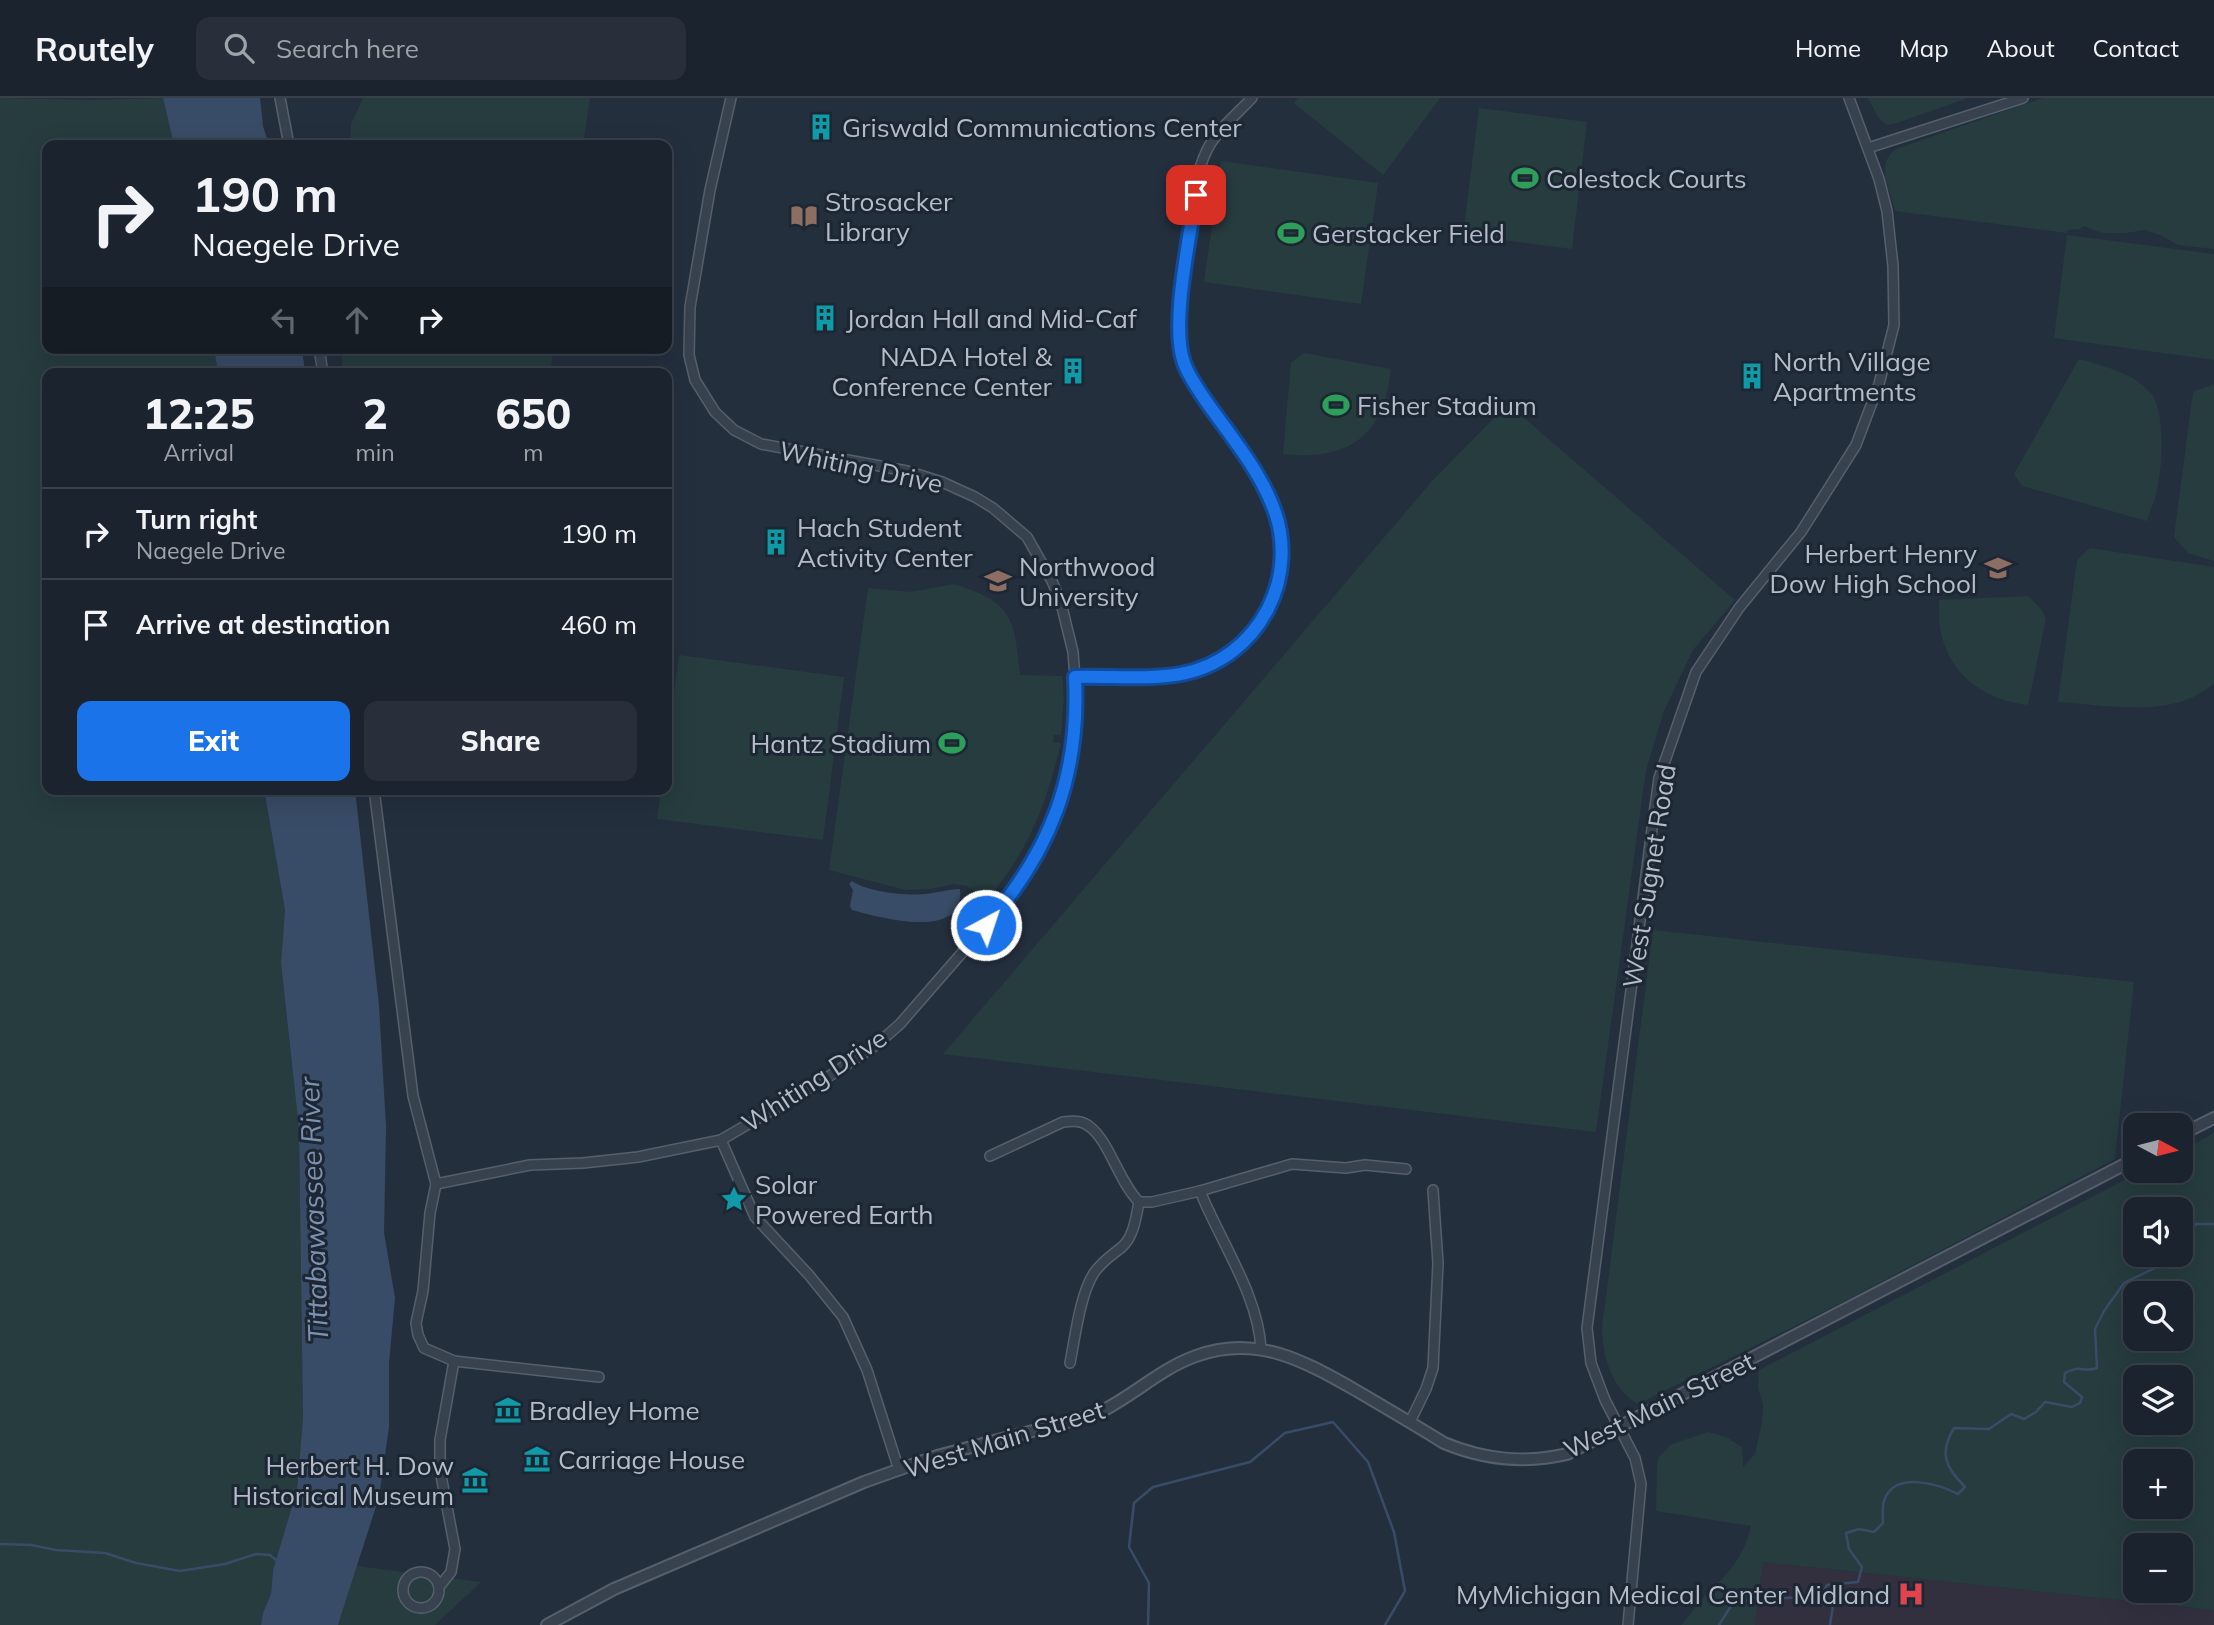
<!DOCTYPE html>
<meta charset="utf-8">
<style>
:root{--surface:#1b232e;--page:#282f3a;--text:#f1f3f6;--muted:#a0a4aa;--line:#39404a;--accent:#1a73e8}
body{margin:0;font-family:Mulish,sans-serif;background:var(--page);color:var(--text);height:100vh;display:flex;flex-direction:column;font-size:26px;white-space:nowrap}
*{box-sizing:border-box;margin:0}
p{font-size:23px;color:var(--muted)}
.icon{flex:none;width:38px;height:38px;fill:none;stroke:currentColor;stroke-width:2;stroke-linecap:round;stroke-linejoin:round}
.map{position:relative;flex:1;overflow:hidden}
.sheet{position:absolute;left:42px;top:270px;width:630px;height:427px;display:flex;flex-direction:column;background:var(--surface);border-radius:14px;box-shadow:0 7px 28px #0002,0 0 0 2px var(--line)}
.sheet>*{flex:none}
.hud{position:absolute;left:42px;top:42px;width:630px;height:214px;border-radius:14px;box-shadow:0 7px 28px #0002,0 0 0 2px var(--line);background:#1b232e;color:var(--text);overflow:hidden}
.needle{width:46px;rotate:97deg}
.tools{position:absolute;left:2123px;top:1015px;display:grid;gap:14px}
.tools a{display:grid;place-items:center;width:70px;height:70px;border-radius:14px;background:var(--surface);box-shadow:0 7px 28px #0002,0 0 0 2px var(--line);font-size:35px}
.pin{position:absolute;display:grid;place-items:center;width:60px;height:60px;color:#fff;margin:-30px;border-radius:14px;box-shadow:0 4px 10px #0006}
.me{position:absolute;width:77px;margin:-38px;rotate:40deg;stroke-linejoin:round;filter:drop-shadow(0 0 5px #0008)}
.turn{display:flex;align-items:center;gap:24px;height:147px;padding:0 35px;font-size:32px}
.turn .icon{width:91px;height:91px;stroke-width:2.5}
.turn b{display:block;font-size:49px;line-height:60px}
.lanes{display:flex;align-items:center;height:66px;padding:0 35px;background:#0003;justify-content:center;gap:35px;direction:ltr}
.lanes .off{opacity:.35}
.eta{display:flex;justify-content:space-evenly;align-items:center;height:119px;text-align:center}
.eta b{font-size:42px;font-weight:800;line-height:49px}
.action{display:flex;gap:14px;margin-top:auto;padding:14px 35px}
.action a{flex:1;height:80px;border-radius:14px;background:var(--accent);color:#fff;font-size:28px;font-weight:800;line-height:80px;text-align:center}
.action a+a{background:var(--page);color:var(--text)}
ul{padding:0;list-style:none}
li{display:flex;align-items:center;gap:21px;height:91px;padding:0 35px;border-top:2px solid var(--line)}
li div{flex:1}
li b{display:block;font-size:26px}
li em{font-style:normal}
header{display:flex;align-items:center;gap:42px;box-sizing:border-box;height:98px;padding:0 35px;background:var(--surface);border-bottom:2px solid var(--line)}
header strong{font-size:33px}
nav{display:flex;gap:38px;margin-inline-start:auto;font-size:24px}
.search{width:490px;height:63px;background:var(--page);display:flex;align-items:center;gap:18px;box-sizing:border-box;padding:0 24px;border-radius:14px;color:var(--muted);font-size:26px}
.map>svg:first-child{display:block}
.medical{fill:#32303f}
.green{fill:#263c3f;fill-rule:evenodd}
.water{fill:#394c67}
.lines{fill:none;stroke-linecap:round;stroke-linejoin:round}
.stream{stroke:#394c67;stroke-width:2.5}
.minor-casing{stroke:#565f6c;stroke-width:12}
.tertiary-casing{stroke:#565f6c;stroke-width:14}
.minor{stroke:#38414e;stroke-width:9}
.tertiary{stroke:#38414e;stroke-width:10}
.route-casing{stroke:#114b97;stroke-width:18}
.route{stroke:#1a73e8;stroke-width:12}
.labels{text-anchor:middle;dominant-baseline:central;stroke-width:6;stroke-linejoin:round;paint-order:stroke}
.poi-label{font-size:26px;fill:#b4bcc9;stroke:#1d2633;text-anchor:start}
.street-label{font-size:26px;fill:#b4bcc9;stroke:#1d2633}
.water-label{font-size:28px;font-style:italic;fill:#7c92b1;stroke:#1d2633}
</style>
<header>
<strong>Routely</strong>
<div class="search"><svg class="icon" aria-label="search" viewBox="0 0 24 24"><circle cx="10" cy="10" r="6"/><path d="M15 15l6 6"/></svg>Search here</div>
<nav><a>Home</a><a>Map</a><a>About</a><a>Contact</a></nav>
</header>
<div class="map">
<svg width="2214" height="1527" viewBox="0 0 2214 1527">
<rect width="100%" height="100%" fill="#242f3e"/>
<path class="medical" d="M1763,1464L2214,1512V1527H1755Z"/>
<g class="green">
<path d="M0,0L91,2L163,0L174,47H47V250H214L218,275H47V691H264L285,812L281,865L299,1031L303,1320L297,1392L273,1472L271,1496L263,1515L261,1527H0Z"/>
<path d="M363,0H590L583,47H351V26Z"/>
<path d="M1298,0H1440L1383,77L1294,5Z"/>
<path d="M1868,0H1968L1897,25L1887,27L1878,19Z"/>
<path d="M2043,0H2214V151L2178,147L2160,137L2145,132L2126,135H2102L2084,128L2080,131L2068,132L2067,135L1895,113C1890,92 1875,65 1896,51Z"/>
<path d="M1479,10L1587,24L1572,151L1463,137Z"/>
<path d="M1221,63L1378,85L1361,206L1204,184Z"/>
<path d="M2067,137L2214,156V262L2054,240Z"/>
<path d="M342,250H554L550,275H342Z"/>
<path d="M1304,255L1391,271C1384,338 1349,363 1283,356L1291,265Z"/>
<path d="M2079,261C2104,268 2130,274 2148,292C2167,309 2162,369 2157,392C2155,403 2150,413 2147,423L2022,388L2014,376Z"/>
<path d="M2211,287L2214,288V463L2188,455L2174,439L2193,294Z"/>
<path d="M1508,306L1735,502L1693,552L1664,613L1646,672L1596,1034L943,956L1434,381Z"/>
<path d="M2090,450L2214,469V585C2175,622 2106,607 2058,604L2077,462Z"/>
<path d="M954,486C1014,505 1014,520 1020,577L1062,578L1064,599L1061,637H1054L1053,644L1061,645C1045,710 1029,752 986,803L967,788L954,786L931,791L905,792L829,772L868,490L911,494Z"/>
<path d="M2028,498L2042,512L2046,521L2028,607C1983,602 1948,576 1940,530C1939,521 1939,511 1939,502Z"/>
<path d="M679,557L844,579L823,742L657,721L661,691H667V650Z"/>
<path d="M1653,832L2134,884L2115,1061L1839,1206L1638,1306C1612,1292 1602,1258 1602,1229Z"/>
<path d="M2214,1035V1512L1763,1464L1755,1527H1681C1689,1520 1694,1509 1702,1501C1725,1479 1744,1461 1751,1428L1656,1413L1657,1366L1659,1359L1670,1347L1708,1334L1726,1339L1742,1349L1743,1369L1755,1356L1762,1324L1763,1307L1758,1290L1759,1272L2142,1073H2180L2181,1053ZM2135,1111H2180V1157H2135ZM2135,1195H2180V1241H2135ZM2135,1279H2180V1325H2135ZM2135,1363H2180V1409H2135ZM2135,1447H2180V1493H2135Z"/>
<path d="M357,1468L481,1484L435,1527H338Z"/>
</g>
<g class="water">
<path d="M163,0H260L263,28L269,47H174Z"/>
<path d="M214,250H302L305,275H218Z"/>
<path d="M264,691H355L379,908L386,1028L384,1135L395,1200L389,1265V1329L379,1399L338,1527H261L263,1515L271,1496L273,1472L297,1392L303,1320L299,1031L281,865L285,812Z"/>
<path d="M852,783C867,794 907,798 925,796C937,795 948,791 960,791C966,844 878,819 852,812L850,808L853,792L849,786Z"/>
</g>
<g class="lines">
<g class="stream">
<path d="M2180,1139L2196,1126H2214"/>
<path d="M0,1446L31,1447L56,1452L105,1455L136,1465L180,1473L225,1466L256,1456L270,1457L276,1462"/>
<path d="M1821,1498L1827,1487L1858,1484L1862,1469L1849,1451L1846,1435L1859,1431L1874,1434L1883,1425C1883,1417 1882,1409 1884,1403C1894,1372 1938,1386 1958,1396L1965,1389C1945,1369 1939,1355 1954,1330L1989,1331L2011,1316L2024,1321L2036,1314L2045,1304L2072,1309L2080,1305L2082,1299L2064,1284L2065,1275C2081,1266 2084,1275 2097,1270L2095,1231L2104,1213L2124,1185L2161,1167L2167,1157"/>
<path d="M1148,1527L1149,1485L1129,1449L1134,1405L1153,1389L1250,1364L1285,1335L1333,1324L1368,1364L1394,1434L1405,1493L1385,1527"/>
<path d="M1719,1527L1734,1503L1821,1498L1833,1508L1830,1527"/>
</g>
<g class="minor-casing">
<g id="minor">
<path d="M280,0L289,47"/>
<path d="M1868,50L2023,0"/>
<path d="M319,250L323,275"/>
<path d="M1075,579C1110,578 1147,582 1181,576C1259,561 1303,477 1271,404C1250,354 1204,316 1184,265C1180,257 1178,244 1178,234C1177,208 1184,181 1187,155C1192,122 1192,82 1207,52C1217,32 1237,16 1252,0"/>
<path d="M374,691L413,998L436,1086L430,1115L423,1193L416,1225L418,1237L424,1250L454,1263L599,1279"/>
<path d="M721,1042L755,1119L809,1177L843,1219L867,1272L899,1372"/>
<path d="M990,1058L1063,1024C1073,1023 1082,1022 1090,1029C1109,1043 1119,1084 1139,1104H1152L1200,1093C1220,1143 1259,1198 1261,1252"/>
<path d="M436,1086L530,1067L583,1065L638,1059L721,1042L825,981L876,947L900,926L1001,810L1023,780L1039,753L1064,694L1075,636L1077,605L1073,554L1061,505L1052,483L1027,439L993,410L975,399L942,384L907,373L761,346L734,332L715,314L695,282L689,257L690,209L710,92L731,0"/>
<path d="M1200,1093L1292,1066L1346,1070L1365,1067L1406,1071"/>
<path d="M1070,1265C1075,1240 1080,1196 1094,1175C1102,1163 1111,1158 1122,1149C1134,1138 1136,1119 1139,1104"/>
<path d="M1410,1324L1426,1291L1433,1270L1438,1165L1433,1092"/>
<circle cx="421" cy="1492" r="18"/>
<path d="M439,1489L451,1474L455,1451L440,1372V1342L454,1263"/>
<path d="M1628,1527L1641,1386L1635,1360L1605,1302L1591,1265L1587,1230L1652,731L1659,680L1696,574L1739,510L1801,434L1856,347L1879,286L1894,227L1893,168L1887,113L1879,81L1849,0"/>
</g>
</g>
<g class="tertiary-casing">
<g id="tertiary">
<path d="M2180,1037L2214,1020"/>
<path d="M547,1527L614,1491L864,1384L937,1358L1094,1317C1130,1301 1159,1271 1196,1258C1258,1236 1304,1263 1357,1293C1386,1310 1415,1327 1444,1345C1485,1362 1524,1366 1567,1356L2135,1061"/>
</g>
</g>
<use href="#minor" class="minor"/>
<use href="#tertiary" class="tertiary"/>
</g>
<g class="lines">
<g class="route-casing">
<path id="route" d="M986,827C1051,753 1080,677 1075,579C1110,578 1147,582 1181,576C1260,561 1303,476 1271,404C1256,368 1230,337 1208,306C1199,293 1189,279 1184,265C1170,227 1190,138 1196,97"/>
</g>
<use href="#route" class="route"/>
</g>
<defs>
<g id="building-bare" transform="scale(2.1)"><path d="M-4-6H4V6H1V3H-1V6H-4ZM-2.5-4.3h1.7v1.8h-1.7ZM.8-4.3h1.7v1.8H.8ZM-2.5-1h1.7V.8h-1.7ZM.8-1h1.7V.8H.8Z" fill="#0f9aa8" stroke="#1d2633" stroke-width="2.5" paint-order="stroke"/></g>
<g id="stadium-bare" transform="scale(2.1)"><path d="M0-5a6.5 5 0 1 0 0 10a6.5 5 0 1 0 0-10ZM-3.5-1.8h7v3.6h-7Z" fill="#2e9e5b" stroke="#1d2633" stroke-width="2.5" paint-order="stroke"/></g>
<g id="library-bare" transform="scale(2.1)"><path d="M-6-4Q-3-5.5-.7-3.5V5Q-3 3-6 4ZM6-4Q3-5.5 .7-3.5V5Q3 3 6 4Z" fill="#8d6e63" stroke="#1d2633" stroke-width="2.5" paint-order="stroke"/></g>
<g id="school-bare" transform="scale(2.1)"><path d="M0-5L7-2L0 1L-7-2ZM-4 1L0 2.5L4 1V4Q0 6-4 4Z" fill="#8d6e63" stroke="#1d2633" stroke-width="2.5" paint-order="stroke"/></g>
<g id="university-bare" transform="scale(2.1)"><path d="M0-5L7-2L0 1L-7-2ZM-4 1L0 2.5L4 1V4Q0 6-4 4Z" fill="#8d6e63" stroke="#1d2633" stroke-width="2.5" paint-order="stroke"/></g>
<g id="sight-bare" transform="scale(2.1)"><path d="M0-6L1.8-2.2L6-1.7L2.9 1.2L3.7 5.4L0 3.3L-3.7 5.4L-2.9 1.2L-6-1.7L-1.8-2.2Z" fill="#0f9aa8" stroke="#1d2633" stroke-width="2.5" paint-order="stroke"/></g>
<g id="museum-bare" transform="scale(2.1)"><path d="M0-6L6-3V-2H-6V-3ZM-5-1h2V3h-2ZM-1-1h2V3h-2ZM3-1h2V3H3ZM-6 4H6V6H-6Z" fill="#0f9aa8" stroke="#1d2633" stroke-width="2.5" paint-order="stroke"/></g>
<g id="hospital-bare" transform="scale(2.1)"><path d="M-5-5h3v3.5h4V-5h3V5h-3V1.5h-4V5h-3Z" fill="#e0444e" stroke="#1d2633" stroke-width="2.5" paint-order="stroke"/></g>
</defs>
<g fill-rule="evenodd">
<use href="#building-bare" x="821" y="29"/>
<use href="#stadium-bare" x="1525" y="80"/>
<use href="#library-bare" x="804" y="118"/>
<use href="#stadium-bare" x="1291" y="135"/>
<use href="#building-bare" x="825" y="220"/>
<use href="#building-bare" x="1073" y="273"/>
<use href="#building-bare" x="1752" y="278"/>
<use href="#stadium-bare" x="1336" y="307"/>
<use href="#building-bare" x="776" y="444"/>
<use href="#school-bare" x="1998" y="470"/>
<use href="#university-bare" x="998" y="483"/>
<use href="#stadium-bare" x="952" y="645"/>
<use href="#sight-bare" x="734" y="1101"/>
<use href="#museum-bare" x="508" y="1312"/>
<use href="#museum-bare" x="537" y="1361"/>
<use href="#museum-bare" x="475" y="1382"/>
<use href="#hospital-bare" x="1911" y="1496"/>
</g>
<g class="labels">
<g class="poi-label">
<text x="842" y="29">Griswald Communications Center</text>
<text x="1546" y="80">Colestock Courts</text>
<text x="825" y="103">Strosacker<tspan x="825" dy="30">Library</tspan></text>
<text x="1312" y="135">Gerstacker Field</text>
<text x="846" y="220">Jordan Hall and Mid-Caf</text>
<text x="1052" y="258" text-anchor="end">NADA Hotel &amp;<tspan x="1052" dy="30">Conference Center</tspan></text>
<text x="1773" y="263">North Village<tspan x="1773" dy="30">Apartments</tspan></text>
<text x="1357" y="307">Fisher Stadium</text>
<text x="797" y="429">Hach Student<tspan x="797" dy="30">Activity Center</tspan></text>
<text x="1977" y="455" text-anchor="end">Herbert Henry<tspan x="1977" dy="30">Dow High School</tspan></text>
<text x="1019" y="468">Northwood<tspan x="1019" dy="30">University</tspan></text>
<text x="931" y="645" text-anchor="end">Hantz Stadium</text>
<text x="755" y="1086">Solar<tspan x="755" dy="30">Powered Earth</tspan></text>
<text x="529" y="1312">Bradley Home</text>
<text x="558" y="1361">Carriage House</text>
<text x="454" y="1367" text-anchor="end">Herbert H. Dow<tspan x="454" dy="30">Historical Museum</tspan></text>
<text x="1890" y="1496" text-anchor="end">MyMichigan Medical Center Midland</text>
</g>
<g class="street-label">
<text transform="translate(861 369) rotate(12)">Whiting Drive</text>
<text transform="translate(1649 778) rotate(-81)">West Sugnet Road</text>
<text transform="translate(814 982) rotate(-33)">Whiting Drive</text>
<text transform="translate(1659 1307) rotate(-26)">West Main Street</text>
<text transform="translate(1004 1341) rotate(-17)">West Main Street</text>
</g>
<g class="water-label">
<text transform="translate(313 1112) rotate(-92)">Tittabawassee River</text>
</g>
</g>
</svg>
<div class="tools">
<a><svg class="needle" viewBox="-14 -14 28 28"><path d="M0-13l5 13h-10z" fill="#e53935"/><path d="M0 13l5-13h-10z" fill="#a0a4aa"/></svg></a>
<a><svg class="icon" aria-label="sound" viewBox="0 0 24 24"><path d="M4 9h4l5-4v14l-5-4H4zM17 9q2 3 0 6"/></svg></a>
<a><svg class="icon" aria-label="search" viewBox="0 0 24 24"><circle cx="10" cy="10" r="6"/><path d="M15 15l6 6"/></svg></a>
<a><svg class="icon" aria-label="layers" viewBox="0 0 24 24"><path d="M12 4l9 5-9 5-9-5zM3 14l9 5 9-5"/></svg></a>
<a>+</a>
<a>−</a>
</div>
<div class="pin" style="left:1196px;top:97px;background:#d93025"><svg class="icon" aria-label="arrive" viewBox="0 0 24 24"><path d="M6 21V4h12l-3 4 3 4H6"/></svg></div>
<svg class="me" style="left:986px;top:827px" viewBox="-20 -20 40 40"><circle r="17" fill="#1a73e8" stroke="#fff" stroke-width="3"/><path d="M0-11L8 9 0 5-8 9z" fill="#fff"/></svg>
<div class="hud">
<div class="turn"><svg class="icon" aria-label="right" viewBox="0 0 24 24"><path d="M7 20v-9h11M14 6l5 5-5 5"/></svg><div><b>190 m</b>Naegele Drive</div></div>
<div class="lanes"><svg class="icon off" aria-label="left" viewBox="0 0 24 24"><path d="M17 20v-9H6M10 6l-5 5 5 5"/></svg><svg class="icon off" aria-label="ahead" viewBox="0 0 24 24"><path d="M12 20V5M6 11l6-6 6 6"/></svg><svg class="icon" aria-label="right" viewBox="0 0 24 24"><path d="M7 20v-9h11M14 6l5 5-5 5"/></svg></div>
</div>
<section class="sheet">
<div class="eta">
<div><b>12:25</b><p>Arrival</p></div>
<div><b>2</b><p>min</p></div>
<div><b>650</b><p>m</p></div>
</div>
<ul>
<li><svg class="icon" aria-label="right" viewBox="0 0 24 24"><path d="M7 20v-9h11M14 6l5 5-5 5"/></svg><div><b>Turn right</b><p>Naegele Drive</p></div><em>190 m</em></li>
<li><svg class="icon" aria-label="arrive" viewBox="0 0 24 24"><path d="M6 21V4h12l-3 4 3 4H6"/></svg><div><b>Arrive at destination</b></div><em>460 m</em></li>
</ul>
<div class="action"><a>Exit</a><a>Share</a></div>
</section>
</div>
